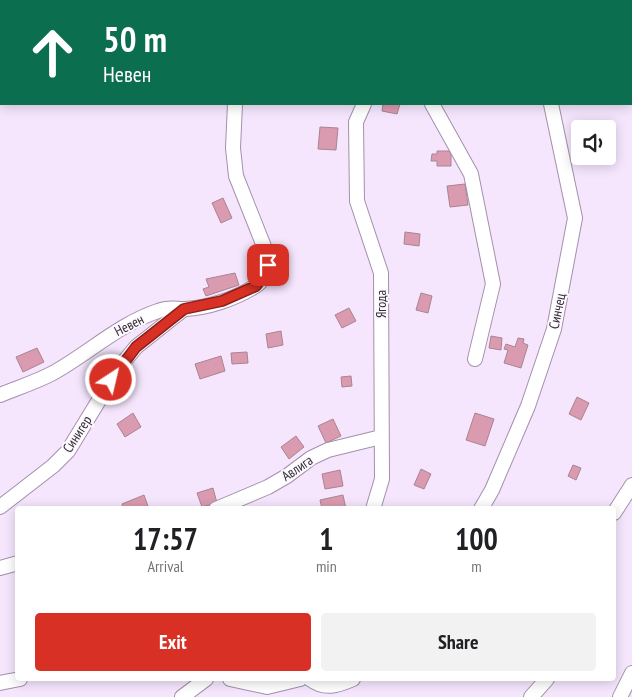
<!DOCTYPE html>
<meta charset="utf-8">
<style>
:root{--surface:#fff;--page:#f2f2f2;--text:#202124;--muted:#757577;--accent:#d93025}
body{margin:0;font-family:"PT Sans Narrow",sans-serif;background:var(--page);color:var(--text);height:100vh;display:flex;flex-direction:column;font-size:19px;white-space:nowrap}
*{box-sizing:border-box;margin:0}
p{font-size:16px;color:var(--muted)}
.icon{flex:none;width:28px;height:28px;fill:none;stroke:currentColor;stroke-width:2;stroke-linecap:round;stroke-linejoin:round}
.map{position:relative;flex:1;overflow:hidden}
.drawer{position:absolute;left:15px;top:506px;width:601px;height:175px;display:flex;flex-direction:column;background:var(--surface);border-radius:5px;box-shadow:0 2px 12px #0003}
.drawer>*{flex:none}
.guide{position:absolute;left:0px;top:0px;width:632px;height:105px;box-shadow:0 2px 12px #0003;background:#0b6e4f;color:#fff;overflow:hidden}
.buttons{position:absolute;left:571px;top:120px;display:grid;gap:10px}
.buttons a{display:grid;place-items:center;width:45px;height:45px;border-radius:5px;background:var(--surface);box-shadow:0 2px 12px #0003;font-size:25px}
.pin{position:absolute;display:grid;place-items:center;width:42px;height:42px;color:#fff;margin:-21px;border-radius:10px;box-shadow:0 2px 8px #0006}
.me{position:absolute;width:55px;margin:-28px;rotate:35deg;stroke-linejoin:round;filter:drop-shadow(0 0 4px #0008)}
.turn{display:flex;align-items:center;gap:18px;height:105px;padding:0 20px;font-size:22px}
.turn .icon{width:65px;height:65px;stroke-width:2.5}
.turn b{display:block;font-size:35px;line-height:42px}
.eta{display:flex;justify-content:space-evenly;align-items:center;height:85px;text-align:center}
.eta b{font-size:30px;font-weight:700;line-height:35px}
.button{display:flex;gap:10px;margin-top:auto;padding:10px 20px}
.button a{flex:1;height:58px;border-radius:5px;background:var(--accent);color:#fff;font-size:20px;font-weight:700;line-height:58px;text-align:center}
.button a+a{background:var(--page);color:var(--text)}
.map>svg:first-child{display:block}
.building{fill:#da9ab0;stroke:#a88590}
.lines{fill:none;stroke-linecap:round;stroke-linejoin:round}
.minor-casing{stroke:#a390ac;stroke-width:16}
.minor{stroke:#fff;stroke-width:14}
.route-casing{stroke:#8d1f18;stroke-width:12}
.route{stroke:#d93025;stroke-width:9}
.labels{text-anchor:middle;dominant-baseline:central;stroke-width:4;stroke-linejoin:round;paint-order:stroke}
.street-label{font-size:14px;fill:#342d38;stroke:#fcf8fe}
</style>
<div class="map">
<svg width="632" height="697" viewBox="0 0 632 697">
<rect width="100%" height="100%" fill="#f5e6fd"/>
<g class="building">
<path d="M383,104H400L397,114L382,111Z"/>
<path d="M320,127L338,128L336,150L318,149Z"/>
<path d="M437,151H451V166H437V161H431L432,154H437Z"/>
<path d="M465,184L468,205L450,207L447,186Z"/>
<path d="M223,198L232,218L221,223L212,203Z"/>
<path d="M405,232L420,234L419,246L404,244Z"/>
<path d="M235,273L239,285L206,296L203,289L209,287L206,279Z"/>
<path d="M421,293L432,296L428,313L416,310Z"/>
<path d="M349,308L356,321L342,328L335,315Z"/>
<path d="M281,331L283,345L268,348L266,334Z"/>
<path d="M491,336L502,338L501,350L489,348Z"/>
<path d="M518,338L524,339L523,343L528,345L521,368L504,363L508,350L504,349L506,344L515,347Z"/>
<path d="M37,348L44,362L23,372L16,357Z"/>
<path d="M247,352L248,363L232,364L231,353Z"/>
<path d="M221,356L225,371L200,379L195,364Z"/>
<path d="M351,376L352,386L342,387L341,377Z"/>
<path d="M577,397L589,403L581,420L569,414Z"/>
<path d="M133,413L141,427L125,437L117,424Z"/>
<path d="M475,413L494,419L485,446L466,440Z"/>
<path d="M333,419L341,436L326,443L318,426Z"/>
<path d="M296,436L304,447L289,459L281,447Z"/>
<path d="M573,465L581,468L576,480L568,476Z"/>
<path d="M421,469L431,474L424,489L414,485Z"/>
<path d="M340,470L343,486L325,489L322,474Z"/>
<path d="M213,488L217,503L202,507L197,493Z"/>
<path d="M144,495L149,509H123L122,504Z"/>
<path d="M343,495L346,509H322L320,500Z"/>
</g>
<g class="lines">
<g class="minor-casing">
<g id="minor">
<path d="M237,0V1"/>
<path d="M385,0V1"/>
<path d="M525,0L526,1"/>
<path d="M608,0L609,1"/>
<path d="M631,44L632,45"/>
<path d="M364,104L356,122L357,201L381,273L382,479L373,509"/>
<path d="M432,104L471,174L493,284L475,359"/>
<path d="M0,395C17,388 36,382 53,373C89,353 119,324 158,311C168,307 175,309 185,309C208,308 234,299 254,287C266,280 268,266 267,254L236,176L233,148L235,104"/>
<path d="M0,507L53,466L68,451L118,369L136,347L184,309"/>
<path d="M216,509L268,487L287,476L311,458L328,450L381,437"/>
<path d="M481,509L492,490L528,406L554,329L575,218L551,104"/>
<path d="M614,513L632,485"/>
<path d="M0,568L18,563"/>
<path d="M230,679L267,687L300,679"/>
<path d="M310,679C325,690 337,686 353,679"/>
<path d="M0,683L20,679"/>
<path d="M182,697L206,679"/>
<path d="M531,697L547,679"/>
<path d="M620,697L632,673"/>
</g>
</g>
<use href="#minor" class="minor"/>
</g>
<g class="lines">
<g class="route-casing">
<path id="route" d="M111,380L136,347L184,309L222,301L256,286L265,274L268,265"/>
</g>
<use href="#route" class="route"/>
</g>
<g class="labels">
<g class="street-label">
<text transform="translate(381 304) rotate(-90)">Ягода</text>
<text transform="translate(557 311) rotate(-78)">Синчец</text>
<text transform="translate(129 325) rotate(-27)">Невен</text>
<text transform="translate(77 434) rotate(-57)">Синигер</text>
<text transform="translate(297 468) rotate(-34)">Авлига</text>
</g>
</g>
</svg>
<div class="buttons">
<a><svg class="icon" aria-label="sound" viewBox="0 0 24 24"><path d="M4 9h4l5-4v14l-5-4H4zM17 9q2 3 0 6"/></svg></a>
</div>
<div class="pin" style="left:268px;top:265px;background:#d93025"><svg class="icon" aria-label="arrive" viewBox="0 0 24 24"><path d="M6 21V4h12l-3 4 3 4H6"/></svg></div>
<svg class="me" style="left:111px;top:380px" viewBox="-20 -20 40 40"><circle r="17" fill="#d93025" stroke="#fff" stroke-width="3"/><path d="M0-11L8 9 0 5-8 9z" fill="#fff"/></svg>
<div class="guide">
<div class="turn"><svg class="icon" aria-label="ahead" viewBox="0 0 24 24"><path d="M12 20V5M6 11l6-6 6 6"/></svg><div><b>50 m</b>Невен</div></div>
</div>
<section class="drawer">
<div class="eta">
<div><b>17:57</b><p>Arrival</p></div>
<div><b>1</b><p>min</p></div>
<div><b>100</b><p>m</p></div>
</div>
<div class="button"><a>Exit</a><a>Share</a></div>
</section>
</div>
